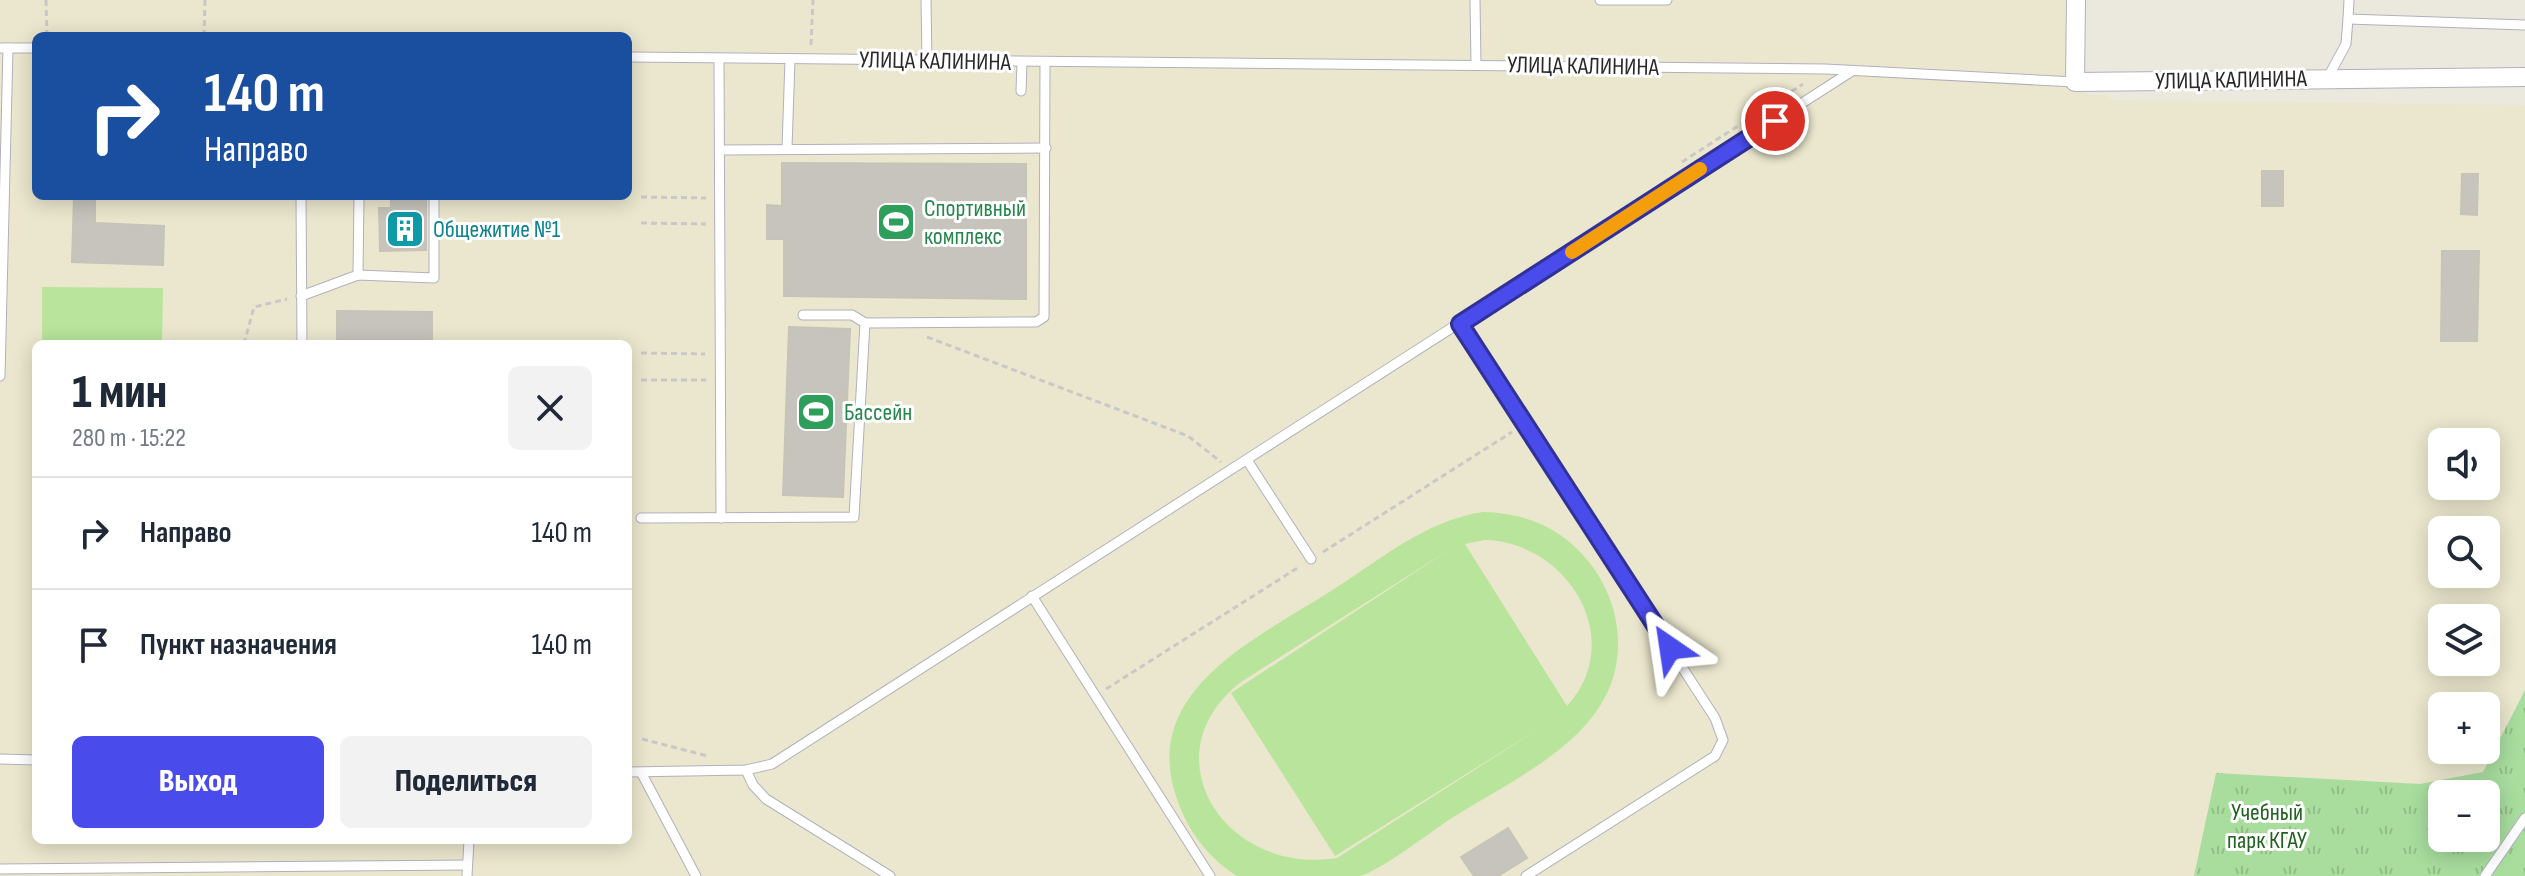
<!DOCTYPE html>
<html lang="ru">
<meta charset="utf-8">
<style>
:root{--surface:#fff;--page:#f2f2f3;--text:#1f2937;--muted:#747a83;--line:#e0e1e3;--accent:#4a4beb}
body{margin:0;font-family:"Sofia Sans Condensed",sans-serif;background:var(--page);color:var(--text);height:100vh;display:flex;flex-direction:column;font-size:30px;white-space:nowrap}
*{box-sizing:border-box;margin:0}
p{font-size:26px;color:var(--muted)}
.icon{flex:none;width:44px;height:44px;fill:none;stroke:currentColor;stroke-width:2;stroke-linecap:round;stroke-linejoin:round}
.map{position:relative;flex:1;overflow:hidden}
.sheet{position:absolute;left:32px;top:340px;width:600px;height:504px;display:flex;flex-direction:column;background:var(--surface);border-radius:12px;box-shadow:0 4px 20px #0003}
.sheet>*{flex:none}
.hud{position:absolute;left:32px;top:32px;width:600px;height:168px;border-radius:12px;box-shadow:0 4px 20px #0003;background:#1a4fa0;color:#fff;overflow:hidden}
.tools{position:absolute;left:2428px;top:428px;display:grid;gap:16px}
.tools a{display:grid;place-items:center;width:72px;height:72px;border-radius:12px;background:var(--surface);box-shadow:0 4px 20px #0003;font-size:40px}
.pin{position:absolute;display:grid;place-items:center;width:68px;height:68px;color:#fff;margin:-34px;border:4px solid #fff;border-radius:50%;box-shadow:0 2px 8px #0007}
.me{position:absolute;width:88px;margin:-44px;rotate:328deg;stroke-linejoin:round;filter:drop-shadow(0 0 6px #0008)}
.turn{display:flex;align-items:center;gap:28px;height:168px;padding:0 40px;font-size:36px}
.turn .icon{width:104px;height:104px;stroke-width:2.5}
.turn b{display:block;font-size:56px;line-height:68px}
.round{display:grid;place-items:center;flex:none;width:84px;height:84px;border-radius:12px;background:var(--page)}
.summary{display:flex;align-items:center;justify-content:space-between;height:136px;padding:0 40px}
h1{font-size:48px;font-weight:800;line-height:60px}
.cta{display:flex;gap:16px;margin-top:auto;padding:16px 40px}
.cta a{flex:1;height:92px;border-radius:12px;background:var(--accent);color:#fff;font-size:32px;font-weight:800;line-height:92px;text-align:center}
.cta a+a{background:var(--page);color:var(--text)}
ul{padding:0;list-style:none}
li{display:flex;align-items:center;gap:24px;height:112px;padding:0 40px;border-top:2px solid var(--line)}
li div{flex:1}
li b{display:block;font-size:30px}
li em{font-style:normal}
.map>svg:first-child{display:block}
.education{fill:#ebe7ce;fill-rule:evenodd}
.grass{fill:url(#grass-tufts);fill-rule:evenodd}
.pitch{fill:#b8e49b;fill-rule:evenodd}
.building{fill:#c7c4bd;stroke:#c6c4b7;stroke-width:2}
.lines{fill:none;stroke-linecap:round;stroke-linejoin:round}
.lane-casing{stroke:#b1b1bd;stroke-width:11}
.street-casing{stroke:#b1b1bd;stroke-width:20}
.path{stroke:#c8c8c8;stroke-width:3;stroke-dasharray:6 4;stroke-linecap:butt}
.lane{stroke:#fff;stroke-width:9}
.street{stroke:#fff;stroke-width:18}
.route-casing{stroke:#303199;stroke-width:20}
.route{stroke:#4a4beb;stroke-width:14}
.slow{stroke:#f59e0b;stroke-width:14}
.labels{text-anchor:middle;dominant-baseline:central;stroke-width:6;stroke-linejoin:round;paint-order:stroke}
.street-label{font-size:24px;fill:#2a2a2a;stroke:#fff}
.leisure-label{font-size:24px;fill:#27864d;stroke:#fff;text-anchor:start}
.culture-label{font-size:24px;fill:#0d838f;stroke:#fff;text-anchor:start}
.park-label{font-size:24px;fill:#226220;stroke:#fff}
</style>
<div class="map">
<svg width="2525" height="876" viewBox="0 0 2525 876">
<defs>
<pattern id="grass-tufts" width="24" height="20" patternUnits="userSpaceOnUse" patternTransform="scale(2)"><rect width="24" height="20" fill="#a8dd9e"/><path d="M3 7l-1-3M5 7V3M7 7l1-3M15 17l-1-3M17 17v-4M19 17l1-3" fill="none" stroke="#91be88"/></pattern>
</defs>
<rect width="100%" height="100%" fill="#ebe8dd"/>
<path class="education" d="M0,0H2085L2084,94L2106,95L2113,100L2525,105V876H0ZM36,36H628V196H36ZM36,344H628V840H36ZM2442,442H2486V486H2442ZM2442,530H2486V574H2442ZM2442,618H2486V662H2442ZM2442,706H2486V750H2442ZM2442,794H2486V838H2442Z"/>
<path class="grass" d="M2525,690V876H2194L2216,773L2420,784L2483,772ZM2442,794H2486V838H2442Z"/>
<g class="pitch">
<path d="M42,287L163,288L162,344H42Z"/>
<path d="M1483,512C1526,513 1562,528 1589,562C1608,586 1619,616 1618,647C1616,736 1517,776 1452,818C1433,830 1378,873 1359,876C1329,876 1271,876 1237,876C1207,857 1187,830 1176,796C1140,688 1262,636 1334,589C1381,559 1427,520 1483,512ZM1485,540C1567,542 1628,639 1567,706L1465,544ZM1455,546L1231,693L1335,856L1543,726L1337,858C1225,876 1147,755 1241,682Z"/>
</g>
<g class="building">
<path d="M782,163L1026,164V299L784,296V239H767V205L782,206Z"/>
<rect x="2262" y="171" width="21" height="35"/>
<path d="M2462,174H2478L2477,215L2461,214Z"/>
<path d="M74,196H95V223L164,226L163,265L72,262Z"/>
<path d="M391,196H426V250L380,251L379,208H391Z"/>
<path d="M2442,251H2479L2477,341H2441Z"/>
<path d="M337,311L432,312V344H337Z"/>
<path d="M789,327L850,329L843,497L783,495Z"/>
<path d="M1508,828L1527,858L1498,876H1474L1461,857Z"/>
</g>
<g class="lines">
<g class="lane-casing">
<g id="lane">
<path d="M926,0L927,60"/>
<path d="M1475,0L1476,64"/>
<path d="M1600,0H1667"/>
<path d="M2349,0L2348,19L2525,25"/>
<path d="M0,48H36"/>
<path d="M628,57L1825,69L2075,82"/>
<path d="M719,59L721,518"/>
<path d="M2327,79L2346,44L2348,19"/>
<path d="M1021,91L1022,62"/>
<path d="M787,148L790,60"/>
<path d="M721,150L1046,148"/>
<path d="M301,196L302,344"/>
<path d="M358,275L359,196"/>
<path d="M301,296L358,275L434,278V196"/>
<path d="M803,315H852L865,323"/>
<path d="M1460,324L1715,718L1723,740L1715,756L1526,876"/>
<path d="M0,376L8,48"/>
<path d="M1247,460L1311,559"/>
<path d="M641,518L854,517L865,323L1036,322L1044,317L1045,62"/>
<path d="M1032,596L1210,876"/>
<path d="M0,759L36,760"/>
<path d="M746,770L753,785L766,799L890,876"/>
<path d="M628,772L746,770L772,764L1852,71"/>
<path d="M642,774L696,876"/>
<path d="M0,869L467,865"/>
<path d="M467,876L469,840"/>
<path d="M2485,876L2525,818"/>
</g>
</g>
<g class="street-casing">
<path id="street" d="M2076,0L2075,82L2525,77"/>
</g>
<g class="path">
<path d="M46,0L47,36"/>
<path d="M204,36L205,0"/>
<path d="M811,45L813,0"/>
<path d="M1682,162L1803,84"/>
<path d="M641,197L706,198"/>
<path d="M641,223L706,224"/>
<path d="M927,337L1188,436L1221,462"/>
<path d="M244,344L254,307L287,299"/>
<path d="M641,353L705,354"/>
<path d="M641,380H706"/>
<path d="M1323,552L1512,432"/>
<path d="M1106,689L1299,567"/>
<path d="M642,739L708,756"/>
</g>
<use href="#lane" class="lane"/>
<use href="#street" class="street"/>
</g>
<g class="lines">
<g class="route-casing">
<path id="route" d="M1670,648L1460,324L1775,121"/>
</g>
<use href="#route" class="route"/>
<path class="slow" d="M1572,252L1700,169"/>
</g>
<defs>
<g id="stadium-square" transform="scale(2)"><rect x="-9" y="-9" width="18" height="18" rx="4" fill="#2e9e5b" stroke="#fff"/><path d="M0-5a6.5 5 0 1 0 0 10a6.5 5 0 1 0 0-10ZM-3.5-1.8h7v3.6h-7Z" fill="#fff"/></g>
<g id="building-square" transform="scale(2)"><rect x="-9" y="-9" width="18" height="18" rx="4" fill="#0f9aa8" stroke="#fff"/><path d="M-4-6H4V6H1V3H-1V6H-4ZM-2.5-4.3h1.7v1.8h-1.7ZM.8-4.3h1.7v1.8H.8ZM-2.5-1h1.7V.8h-1.7ZM.8-1h1.7V.8H.8Z" fill="#fff"/></g>
</defs>
<g fill-rule="evenodd">
<use href="#stadium-square" x="896" y="222"/>
<use href="#building-square" x="405" y="229"/>
<use href="#stadium-square" x="816" y="412"/>
</g>
<g class="labels">
<g class="street-label">
<text transform="translate(935 61) rotate(1)">УЛИЦА КАЛИНИНА</text>
<text transform="translate(1583 66) rotate(1)">УЛИЦА КАЛИНИНА</text>
<text transform="translate(2231 80) rotate(-1)">УЛИЦА КАЛИНИНА</text>
</g>
<g class="leisure-label">
<text x="924" y="208">Спортивный<tspan x="924" dy="28">комплекс</tspan></text>
<text x="844" y="412">Бассейн</text>
</g>
<g class="culture-label">
<text x="433" y="229">Общежитие №1</text>
</g>
<g class="park-label">
<text x="2267" y="812">Учебный<tspan x="2267" dy="28">парк КГАУ</tspan></text>
</g>
</g>
</svg>
<div class="tools">
<a><svg class="icon" aria-label="sound" viewBox="0 0 24 24"><path d="M4 9h4l5-4v14l-5-4H4zM17 9q2 3 0 6"/></svg></a>
<a><svg class="icon" aria-label="search" viewBox="0 0 24 24"><circle cx="10" cy="10" r="6"/><path d="M15 15l6 6"/></svg></a>
<a><svg class="icon" aria-label="layers" viewBox="0 0 24 24"><path d="M12 4l9 5-9 5-9-5zM3 14l9 5 9-5"/></svg></a>
<a>+</a>
<a>−</a>
</div>
<div class="pin" style="left:1775px;top:121px;background:#d93025"><svg class="icon" aria-label="arrive" viewBox="0 0 24 24"><path d="M6 21V4h12l-3 4 3 4H6"/></svg></div>
<svg class="me" style="left:1670px;top:648px" viewBox="-20 -20 40 40"><path d="M0-17L14 15 0 8-14 15z" fill="#4a4beb" stroke="#fff" stroke-width="4"/></svg>
<div class="hud">
<div class="turn"><svg class="icon" aria-label="right" viewBox="0 0 24 24"><path d="M7 20v-9h11M14 6l5 5-5 5"/></svg><div><b>140 m</b>Направо</div></div>
</div>
<section class="sheet">
<div class="summary"><div><h1>1 мин</h1><p>280 m · 15:22</p></div><a class="round"><svg class="icon" aria-label="close" viewBox="0 0 24 24"><path d="M6 6l12 12M18 6L6 18"/></svg></a></div>
<ul>
<li><svg class="icon" aria-label="right" viewBox="0 0 24 24"><path d="M7 20v-9h11M14 6l5 5-5 5"/></svg><div><b>Направо</b></div><em>140 m</em></li>
<li><svg class="icon" aria-label="arrive" viewBox="0 0 24 24"><path d="M6 21V4h12l-3 4 3 4H6"/></svg><div><b>Пункт назначения</b></div><em>140 m</em></li>
</ul>
<div class="cta"><a>Выход</a><a>Поделиться</a></div>
</section>
</div>
